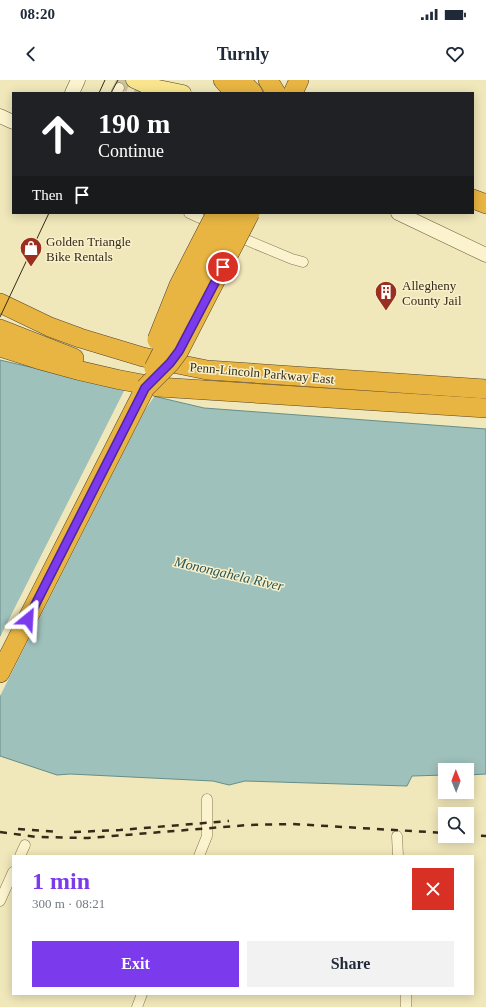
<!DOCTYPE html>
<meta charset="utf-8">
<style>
:root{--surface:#fff;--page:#f2f2f3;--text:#1f2937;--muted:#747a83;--accent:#7c3aed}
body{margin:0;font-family:"Times New Roman",serif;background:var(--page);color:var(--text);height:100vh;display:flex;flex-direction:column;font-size:15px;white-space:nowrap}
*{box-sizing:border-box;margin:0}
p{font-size:13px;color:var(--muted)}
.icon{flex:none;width:22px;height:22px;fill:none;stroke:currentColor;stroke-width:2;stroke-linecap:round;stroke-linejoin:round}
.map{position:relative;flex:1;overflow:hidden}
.details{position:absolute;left:12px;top:775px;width:462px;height:140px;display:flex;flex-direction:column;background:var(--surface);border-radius:0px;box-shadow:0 2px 10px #0003}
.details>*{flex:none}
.banner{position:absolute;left:12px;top:12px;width:462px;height:122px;border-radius:0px;box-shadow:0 2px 10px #0003;background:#202124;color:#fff;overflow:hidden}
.needle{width:26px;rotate:359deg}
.controls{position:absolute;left:438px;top:683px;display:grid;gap:8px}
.controls a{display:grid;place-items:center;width:36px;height:36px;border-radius:0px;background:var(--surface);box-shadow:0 2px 10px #0003;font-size:20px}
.pin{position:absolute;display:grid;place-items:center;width:34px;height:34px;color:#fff;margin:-17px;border:2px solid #fff;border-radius:50%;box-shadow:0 1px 4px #0007}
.me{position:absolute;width:44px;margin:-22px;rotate:27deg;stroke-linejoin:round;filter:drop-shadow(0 0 3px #0008)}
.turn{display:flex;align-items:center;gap:14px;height:84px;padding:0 20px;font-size:18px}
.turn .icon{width:52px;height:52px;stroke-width:2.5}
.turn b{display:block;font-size:28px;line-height:34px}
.then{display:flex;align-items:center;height:38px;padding:0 20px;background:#0003;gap:8px;font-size:15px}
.round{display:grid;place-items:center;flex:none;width:42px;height:42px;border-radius:0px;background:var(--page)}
.overview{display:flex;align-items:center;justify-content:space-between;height:68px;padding:0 20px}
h1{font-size:24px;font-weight:800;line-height:30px;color:var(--accent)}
.button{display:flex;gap:8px;margin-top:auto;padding:8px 20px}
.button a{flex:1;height:46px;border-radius:0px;background:var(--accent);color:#fff;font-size:16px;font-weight:800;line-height:46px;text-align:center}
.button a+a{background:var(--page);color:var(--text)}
.status{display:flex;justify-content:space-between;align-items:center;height:28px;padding:0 20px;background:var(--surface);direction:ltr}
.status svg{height:11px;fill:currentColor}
header{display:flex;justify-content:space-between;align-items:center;height:52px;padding:0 20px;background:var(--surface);font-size:18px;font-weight:800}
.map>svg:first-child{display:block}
.water{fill:#9fc1bb;stroke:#668e89}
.pier{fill:#f0e7ba}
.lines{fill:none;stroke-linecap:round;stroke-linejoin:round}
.secondary-tunnel{stroke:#cbc19a;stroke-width:14;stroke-dasharray:14 7;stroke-linecap:butt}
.street-casing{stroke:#887653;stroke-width:11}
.secondary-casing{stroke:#6a5737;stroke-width:15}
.primary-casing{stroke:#554329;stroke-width:17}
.highway-casing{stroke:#554329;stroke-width:20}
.street{stroke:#fbf3cd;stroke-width:10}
.secondary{stroke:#fbf3cd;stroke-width:14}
.primary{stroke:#f8e58d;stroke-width:16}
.highway{stroke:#e8b542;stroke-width:19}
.tram{stroke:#362b1a;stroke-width:1}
.rail{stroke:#362b1a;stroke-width:2.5;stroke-dasharray:7 7;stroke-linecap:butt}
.highway-bridge-casing{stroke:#554329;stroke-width:20;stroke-linecap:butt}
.highway-bridge{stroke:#e8b542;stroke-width:19}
.route-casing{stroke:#51269a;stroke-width:10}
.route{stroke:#7c3aed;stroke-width:7}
.labels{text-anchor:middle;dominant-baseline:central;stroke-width:3;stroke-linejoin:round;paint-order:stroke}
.poi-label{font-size:13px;fill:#362b1a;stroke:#f8f0ca;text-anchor:start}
.street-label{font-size:13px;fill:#362b1a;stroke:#f8f0ca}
.water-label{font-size:14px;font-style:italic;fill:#275457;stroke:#f8f0ca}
</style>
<div class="status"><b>08:20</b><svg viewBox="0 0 49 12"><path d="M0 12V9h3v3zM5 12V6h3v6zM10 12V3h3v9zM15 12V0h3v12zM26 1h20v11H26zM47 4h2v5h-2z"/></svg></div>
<header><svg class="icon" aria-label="back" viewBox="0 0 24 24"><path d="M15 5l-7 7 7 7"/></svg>Turnly<svg class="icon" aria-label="heart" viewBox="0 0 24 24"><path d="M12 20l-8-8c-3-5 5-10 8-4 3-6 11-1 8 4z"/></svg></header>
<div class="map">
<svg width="486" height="927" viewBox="0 0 486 927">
<rect width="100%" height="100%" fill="#f0e7ba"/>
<path class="water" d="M0,280L204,328L486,349V694L467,695V690H445V695L412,696L407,706L245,701L229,705L213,701L70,694L57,695L0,676Z"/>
<path class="pier" d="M126,307L156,314L145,330L0,616V557Z"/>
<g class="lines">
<path class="secondary-tunnel" d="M116,0L145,12"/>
<g class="street-casing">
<g id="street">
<path d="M117,11L119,8"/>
<path d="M189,133L200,138"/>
<path d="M244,159L292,179L303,182"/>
<path d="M397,756L398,776"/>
<path d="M20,776L25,765"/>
<path d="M199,776L207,756V719"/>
<path d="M0,821L13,792"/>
<path d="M406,914V927"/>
<path d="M137,927L142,914"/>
</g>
</g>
<g class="secondary-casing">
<g id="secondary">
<path d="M72,13L78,0"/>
<path d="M0,36L13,42"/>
<path d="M398,133L486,175"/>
</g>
</g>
<g class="primary-casing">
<g id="primary">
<path d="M134,0L163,13"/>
<path d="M153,7L183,13"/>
</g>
</g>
<g class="highway-casing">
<g id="highway">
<path d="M223,0L235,13"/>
<path d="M240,0L253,13"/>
<path d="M268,0L276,13"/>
<path d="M293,13L299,0"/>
<path d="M473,119L486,124"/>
<path d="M0,223L50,247L80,258L143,277L207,290L486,309"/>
<path d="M0,249L74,278"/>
<path d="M0,267C52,285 104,298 158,307L486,328"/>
<path d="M0,593L145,308"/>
</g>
</g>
<use href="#street" class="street"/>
<use href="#secondary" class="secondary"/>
<use href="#primary" class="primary"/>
<use href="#highway" class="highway"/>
<g class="tram">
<path d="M99,13L105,0"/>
<path d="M111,13L118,0"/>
<path d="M0,237L49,133"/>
</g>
<g class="rail">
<path d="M18,749L58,752"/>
<path d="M0,752L37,757L88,758L248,745L293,744L445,753"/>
<path d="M74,752L120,750L229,741"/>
<path d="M467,755L486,756"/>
</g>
<g class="highway-bridge-casing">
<g id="highway-bridge">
<path d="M157,260L179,205L216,133"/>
<path d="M154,288L233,133"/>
<path d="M145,308L170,283L179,271L250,133"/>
</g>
</g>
<use href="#highway-bridge" class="highway-bridge"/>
</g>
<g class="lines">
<g class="route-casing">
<path id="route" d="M28,539L145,308L170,283L179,271L223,187"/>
</g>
<use href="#route" class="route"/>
</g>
<defs>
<g id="shop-pin" transform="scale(1.15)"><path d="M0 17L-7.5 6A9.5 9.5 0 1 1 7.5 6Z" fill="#9b2f1f" stroke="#f8f0ca"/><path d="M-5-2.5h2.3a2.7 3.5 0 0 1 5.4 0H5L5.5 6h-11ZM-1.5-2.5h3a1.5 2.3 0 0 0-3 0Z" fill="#fff"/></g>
<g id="building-pin" transform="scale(1.15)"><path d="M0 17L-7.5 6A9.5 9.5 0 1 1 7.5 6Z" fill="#9b2f1f" stroke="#f8f0ca"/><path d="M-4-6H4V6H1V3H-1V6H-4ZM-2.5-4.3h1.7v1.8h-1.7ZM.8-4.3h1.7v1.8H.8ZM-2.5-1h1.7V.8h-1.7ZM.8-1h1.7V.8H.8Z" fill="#fff"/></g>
</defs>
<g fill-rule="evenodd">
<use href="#shop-pin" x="31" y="168"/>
<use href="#building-pin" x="386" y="212"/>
</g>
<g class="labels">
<g class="poi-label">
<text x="46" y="161">Golden Triangle<tspan x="46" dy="15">Bike Rentals</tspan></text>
<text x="402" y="205">Allegheny<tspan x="402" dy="15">County Jail</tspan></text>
</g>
<g class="street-label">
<text transform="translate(262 293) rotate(5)">Penn-Lincoln Parkway East</text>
</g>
<g class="water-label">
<text transform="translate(229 494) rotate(13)">Monongahela River</text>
</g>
</g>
</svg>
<div class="controls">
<a><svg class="needle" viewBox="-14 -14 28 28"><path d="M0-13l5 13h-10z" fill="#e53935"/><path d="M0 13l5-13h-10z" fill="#747a83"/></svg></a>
<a><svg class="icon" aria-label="search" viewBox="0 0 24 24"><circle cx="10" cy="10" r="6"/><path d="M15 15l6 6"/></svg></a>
</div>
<div class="pin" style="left:223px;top:187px;background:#d93025"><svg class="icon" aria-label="arrive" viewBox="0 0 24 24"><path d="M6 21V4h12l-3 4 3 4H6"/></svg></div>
<svg class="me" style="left:28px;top:539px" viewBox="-20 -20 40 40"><path d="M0-17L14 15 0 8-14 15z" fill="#7c3aed" stroke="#fff" stroke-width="4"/></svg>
<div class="banner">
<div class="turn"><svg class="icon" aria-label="ahead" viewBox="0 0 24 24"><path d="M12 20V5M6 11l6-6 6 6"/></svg><div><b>190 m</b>Continue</div></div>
<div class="then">Then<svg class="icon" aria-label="arrive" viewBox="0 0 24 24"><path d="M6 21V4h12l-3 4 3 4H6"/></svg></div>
</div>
<section class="details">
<div class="overview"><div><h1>1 min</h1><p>300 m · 08:21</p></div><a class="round" style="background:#d93025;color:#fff"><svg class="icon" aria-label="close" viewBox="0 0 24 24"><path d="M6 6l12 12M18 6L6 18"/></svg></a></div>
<div class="button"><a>Exit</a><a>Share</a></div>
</section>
</div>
